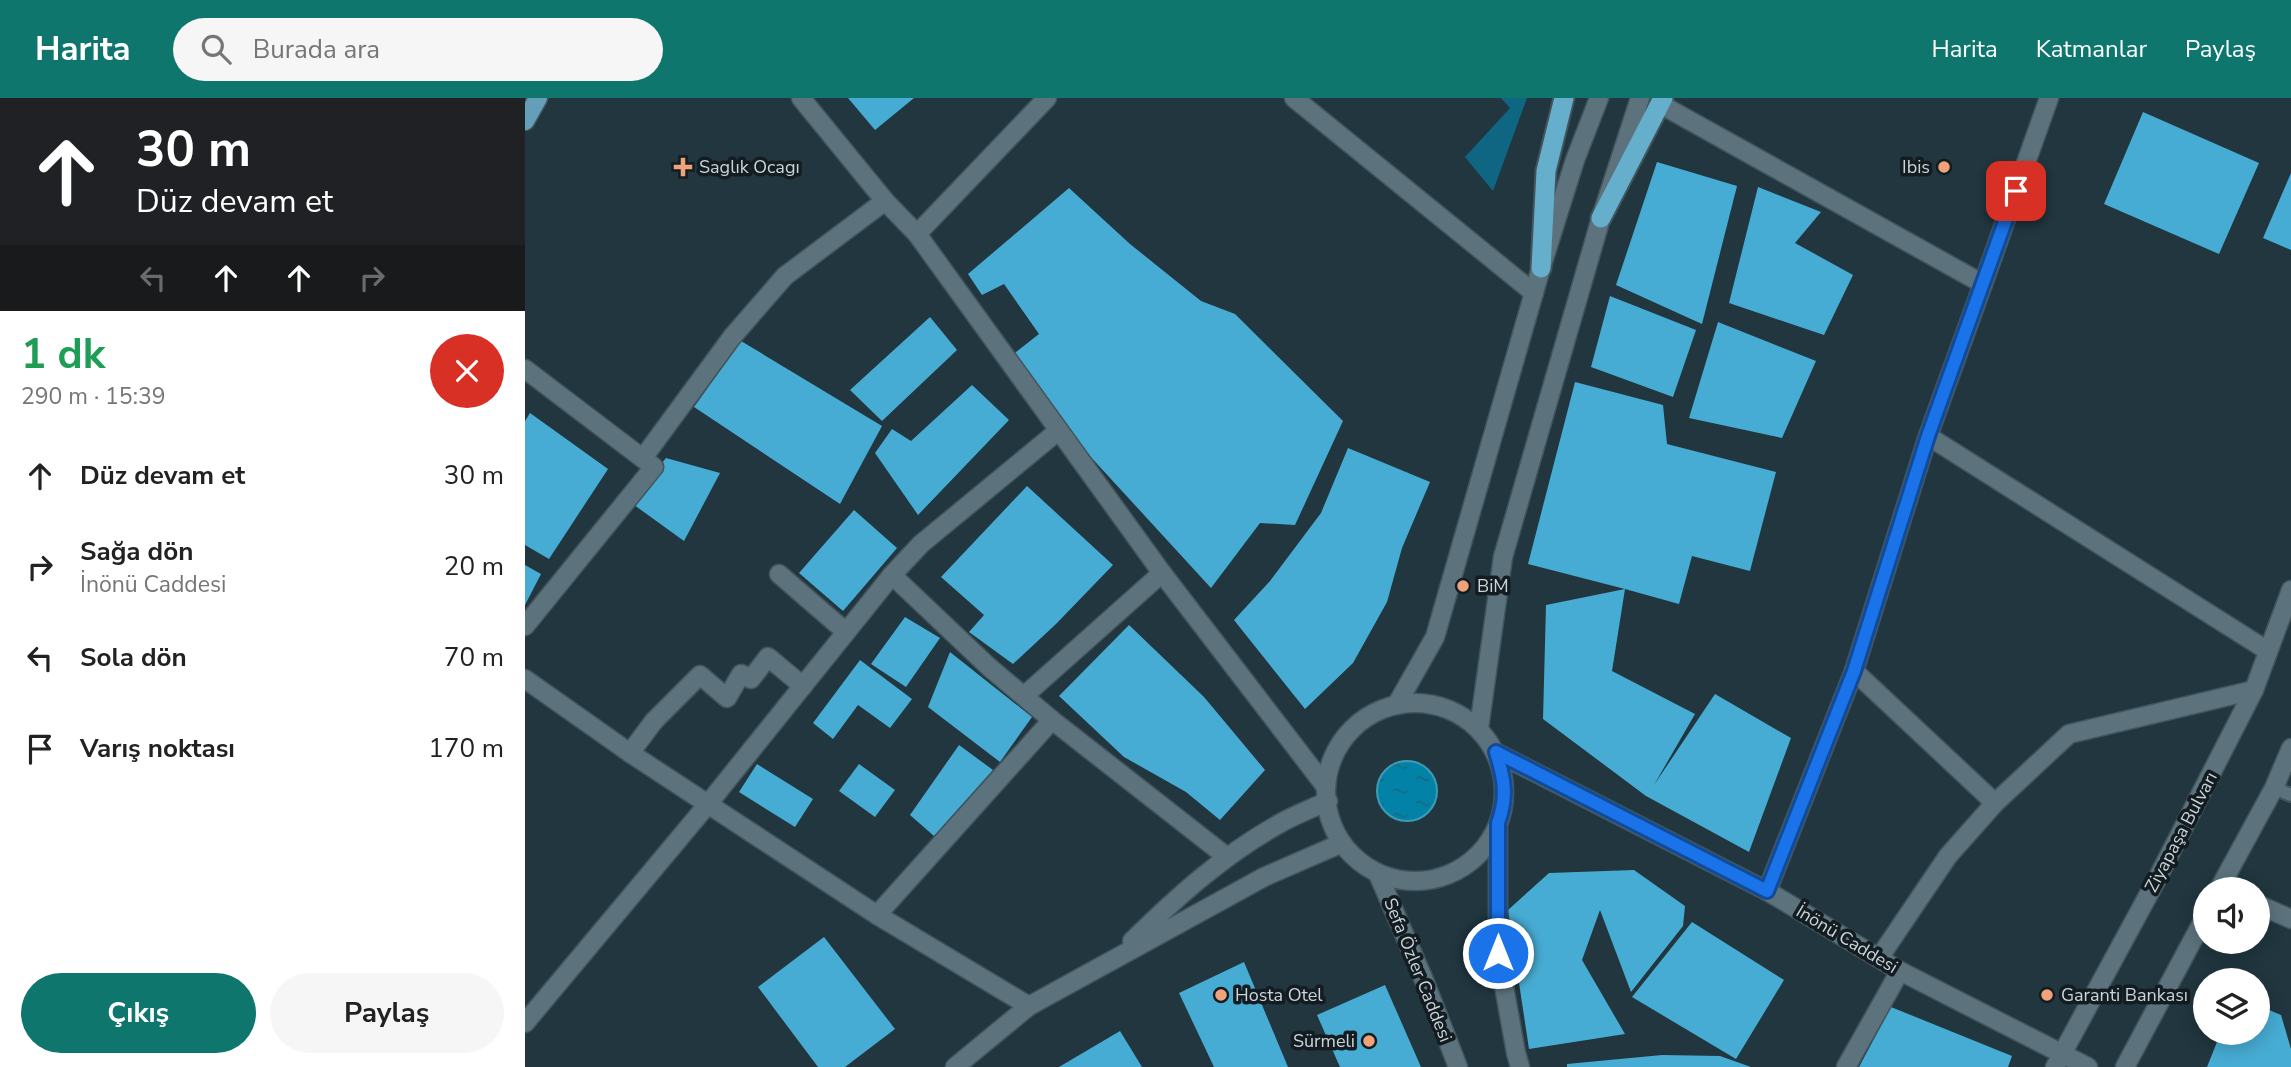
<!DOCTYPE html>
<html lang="tr">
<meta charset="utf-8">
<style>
:root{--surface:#fff;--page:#f6f6f6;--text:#222;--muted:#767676;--accent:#0f766e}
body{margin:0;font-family:"Nunito Sans",sans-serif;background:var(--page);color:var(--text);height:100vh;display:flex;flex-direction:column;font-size:26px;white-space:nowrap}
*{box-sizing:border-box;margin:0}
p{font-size:23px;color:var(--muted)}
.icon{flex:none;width:38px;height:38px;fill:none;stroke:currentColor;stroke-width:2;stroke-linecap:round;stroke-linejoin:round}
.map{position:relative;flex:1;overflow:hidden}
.side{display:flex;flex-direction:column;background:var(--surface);width:525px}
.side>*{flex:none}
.hud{background:#202124;color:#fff;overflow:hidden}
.buttons{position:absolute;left:1668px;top:779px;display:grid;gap:14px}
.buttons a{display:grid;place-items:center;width:77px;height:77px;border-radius:50%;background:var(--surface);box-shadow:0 4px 18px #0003;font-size:35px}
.pin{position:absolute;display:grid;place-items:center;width:60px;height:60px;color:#fff;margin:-30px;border-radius:14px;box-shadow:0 4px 10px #0006}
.me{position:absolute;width:77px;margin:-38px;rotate:0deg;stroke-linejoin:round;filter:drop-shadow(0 0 5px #0008)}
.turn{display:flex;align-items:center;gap:24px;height:147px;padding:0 21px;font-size:32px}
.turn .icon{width:91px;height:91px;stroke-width:2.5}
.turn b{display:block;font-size:49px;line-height:60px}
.lanes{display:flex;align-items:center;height:66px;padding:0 21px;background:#0003;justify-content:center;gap:35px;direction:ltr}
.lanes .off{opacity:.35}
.round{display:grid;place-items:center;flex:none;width:74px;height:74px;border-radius:37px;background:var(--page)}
.head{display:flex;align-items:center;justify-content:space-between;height:119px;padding:0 21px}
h1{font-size:42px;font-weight:700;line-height:52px;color:#1e9e55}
.action{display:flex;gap:14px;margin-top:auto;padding:14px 21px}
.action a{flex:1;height:80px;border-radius:42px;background:var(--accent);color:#fff;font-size:28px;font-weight:700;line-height:80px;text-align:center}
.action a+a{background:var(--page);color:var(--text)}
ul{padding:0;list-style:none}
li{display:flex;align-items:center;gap:21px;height:91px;padding:0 21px}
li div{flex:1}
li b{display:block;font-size:26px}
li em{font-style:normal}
header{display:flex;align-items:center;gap:42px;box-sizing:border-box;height:98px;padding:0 35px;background:var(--accent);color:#fff}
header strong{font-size:33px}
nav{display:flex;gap:38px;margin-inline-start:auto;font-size:24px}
.search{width:490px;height:63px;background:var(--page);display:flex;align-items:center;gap:18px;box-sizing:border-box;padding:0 24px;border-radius:38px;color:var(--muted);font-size:26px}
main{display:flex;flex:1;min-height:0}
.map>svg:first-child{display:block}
.grass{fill:#0e6683}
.water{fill:url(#water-ripples);stroke:#3e9bb7;stroke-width:2}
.building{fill:#47acd3}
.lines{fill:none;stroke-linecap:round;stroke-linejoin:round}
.service-casing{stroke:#42545c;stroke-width:16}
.minor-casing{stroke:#42545c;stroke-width:21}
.secondary-casing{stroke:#42545c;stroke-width:21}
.primary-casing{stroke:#42545c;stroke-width:21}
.trunk-casing{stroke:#42545c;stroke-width:23}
.service{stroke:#5c737d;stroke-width:12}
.minor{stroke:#5c737d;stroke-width:18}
.secondary{stroke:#5c737d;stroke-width:18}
.primary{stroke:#639fb8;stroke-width:18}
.trunk{stroke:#65aecc;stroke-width:19}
.route-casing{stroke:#114b97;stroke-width:18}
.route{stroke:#1a73e8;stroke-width:12}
.poi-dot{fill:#f0a27b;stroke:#131c20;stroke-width:2.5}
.labels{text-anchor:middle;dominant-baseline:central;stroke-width:7;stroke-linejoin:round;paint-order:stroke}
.poi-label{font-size:18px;fill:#c9d5db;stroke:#131c20;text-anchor:start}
.street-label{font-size:18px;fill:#c9d5db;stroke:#131c20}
</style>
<header>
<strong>Harita</strong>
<div class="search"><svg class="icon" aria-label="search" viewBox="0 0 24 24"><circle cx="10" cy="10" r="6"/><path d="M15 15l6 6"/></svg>Burada ara</div>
<nav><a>Harita</a><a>Katmanlar</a><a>Paylaş</a></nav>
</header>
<main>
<section class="side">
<div class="hud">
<div class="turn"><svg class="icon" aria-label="ahead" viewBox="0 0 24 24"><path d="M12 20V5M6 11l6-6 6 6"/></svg><div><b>30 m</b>Düz devam et</div></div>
<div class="lanes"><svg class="icon off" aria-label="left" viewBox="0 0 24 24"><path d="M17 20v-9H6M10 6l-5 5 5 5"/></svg><svg class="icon" aria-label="ahead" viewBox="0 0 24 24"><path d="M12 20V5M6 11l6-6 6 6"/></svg><svg class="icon" aria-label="ahead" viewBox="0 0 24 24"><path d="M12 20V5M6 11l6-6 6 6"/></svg><svg class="icon off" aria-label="right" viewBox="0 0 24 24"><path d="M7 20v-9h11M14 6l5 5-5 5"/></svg></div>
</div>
<div class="head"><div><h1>1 dk</h1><p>290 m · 15:39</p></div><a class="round" style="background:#d93025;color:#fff"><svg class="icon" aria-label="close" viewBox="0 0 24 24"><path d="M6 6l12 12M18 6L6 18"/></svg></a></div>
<ul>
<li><svg class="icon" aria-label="ahead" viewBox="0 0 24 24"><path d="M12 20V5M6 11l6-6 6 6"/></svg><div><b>Düz devam et</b></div><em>30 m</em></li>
<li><svg class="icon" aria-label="right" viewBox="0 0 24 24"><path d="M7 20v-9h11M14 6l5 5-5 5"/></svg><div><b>Sağa dön</b><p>İnönü Caddesi</p></div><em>20 m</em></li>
<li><svg class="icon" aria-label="left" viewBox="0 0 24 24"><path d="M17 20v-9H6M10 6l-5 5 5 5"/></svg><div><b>Sola dön</b></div><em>70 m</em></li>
<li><svg class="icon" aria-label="arrive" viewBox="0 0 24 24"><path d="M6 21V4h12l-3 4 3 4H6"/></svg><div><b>Varış noktası</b></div><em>170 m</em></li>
</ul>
<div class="action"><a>Çıkış</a><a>Paylaş</a></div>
</section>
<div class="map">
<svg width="1766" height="969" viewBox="0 0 1766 969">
<defs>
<pattern id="water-ripples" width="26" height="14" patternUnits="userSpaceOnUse" patternTransform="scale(1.75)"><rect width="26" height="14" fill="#0382a8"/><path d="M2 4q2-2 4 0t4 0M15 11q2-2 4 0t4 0" fill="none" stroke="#176b84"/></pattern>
</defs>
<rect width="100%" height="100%" fill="#21363f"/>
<path class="grass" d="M976,0H1002L968,93L940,59L985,10Z"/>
<circle class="water" cx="882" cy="693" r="30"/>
<g class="building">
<path d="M323,0H389L350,32Z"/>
<path d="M1618,14L1734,65L1694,156L1579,106Z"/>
<path d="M1132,64L1212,88L1177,226L1091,187Z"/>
<path d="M1766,75V152L1738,140Z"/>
<path d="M1233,89L1296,114L1270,145L1328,177L1299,237L1204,205Z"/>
<path d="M544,90L605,146L676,203L710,216L818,323L770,427L735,425L686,490L541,332L486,258L514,236L479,186L457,197L443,176Z"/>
<path d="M1085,198L1171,232L1148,299L1066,269Z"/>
<path d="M405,219L432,252L357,323L325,292Z"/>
<path d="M1193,224L1291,263L1257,340L1164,320Z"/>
<path d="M216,243L357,328L315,406L169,309Z"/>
<path d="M1050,284L1138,307L1142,346L1251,374L1225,473L1167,458L1154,506L1100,491L1087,573L1170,616L1129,687L1190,596L1266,640L1224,754L1121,698L1018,621L1021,507L1100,491L1003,466Z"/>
<path d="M447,287L484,322L393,417L350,355L367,331L386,343Z"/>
<path d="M5,315L83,371L24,461L0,447V323Z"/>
<path d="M823,350L905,384L877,450L862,504L828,565L780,611L709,522L745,483L796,415Z"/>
<path d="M141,360L195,375L159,443L105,404Z"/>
<path d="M502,388L588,467L531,526L488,566L444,534L459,517L416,479Z"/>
<path d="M329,412L372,450L318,513L274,475Z"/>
<path d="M0,467L16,476L0,507Z"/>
<path d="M380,519L415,540L381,589L346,566Z"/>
<path d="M604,527L679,599L740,672L695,722L661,694L599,659L534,598Z"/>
<path d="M425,554L507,619L475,664L403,609Z"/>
<path d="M335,562L387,601L365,630L333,607L308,641L288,625Z"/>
<path d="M434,647L468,672L409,738L385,717Z"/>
<path d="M232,666L288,701L270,729L214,694Z"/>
<path d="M334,666L370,692L350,719L314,693Z"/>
<path d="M1109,772L1160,808L1158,828L1106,894L1075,812L1057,862L1100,936L1004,951L983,812L1024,775Z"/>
<path d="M1167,824L1259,882L1211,961L1107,899Z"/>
<path d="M299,839L370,931L320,969H293L233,889Z"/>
<path d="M719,864L763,969H689L654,895Z"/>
<path d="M860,887L896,969H815L792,917Z"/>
<path d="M1732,907L1756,917L1766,951V969H1682L1696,934H1732Z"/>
<path d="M1366,909L1487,958L1483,969H1334Z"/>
<path d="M595,933L617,969H534Z"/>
<path d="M1137,957L1195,958L1226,969H1042V966Z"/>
</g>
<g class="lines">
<g class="service-casing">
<path id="service" d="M1749,690L1766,697"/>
</g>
<g class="minor-casing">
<g id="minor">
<path d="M769,0L1009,195"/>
<path d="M1135,6L1458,186L1524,0"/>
<path d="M392,136L522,0"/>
<path d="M0,271L129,369L0,528"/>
<path d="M1403,338L1458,186"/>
<path d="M118,360L207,239L260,178L360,103"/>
<path d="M254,476L321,534"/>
<path d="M367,477L464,569L527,622L702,759"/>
<path d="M1329,573L1470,705"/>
<path d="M0,581L105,655L352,817L504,908"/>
<path d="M499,598L637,475"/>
<path d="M105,655L129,623L175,577L202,600L216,576L226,581L243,559L278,588"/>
<path d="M1242,793L1329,573L1403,338L1743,553"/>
<path d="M1732,806L1766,821"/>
<path d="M352,817L527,622"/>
<path d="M1354,860L1423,758L1470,705L1544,636L1729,592"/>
<path d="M0,925L183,706L367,477L396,446L533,333"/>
<path d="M1321,969L1375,873"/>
</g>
</g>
<g class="secondary-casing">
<g id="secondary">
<path d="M276,0L360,103L392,136L637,475L801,689"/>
<circle cx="890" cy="694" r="89"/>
<path d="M872,606L910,539L1016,170L1050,62L1074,0"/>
<path d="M954,630L978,459L1076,120L1115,0"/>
<path d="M970,654L1242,793L1375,873L1563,969"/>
<path d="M973,730V855L991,955L995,969"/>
<path d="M853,776L899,882L933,969"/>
<path d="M1694,791L1749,690L1766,650"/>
<path d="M607,843C652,799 698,757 754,726C769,717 786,711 803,703"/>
<path d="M430,969L504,908L739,779L817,745"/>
<path d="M1530,969L1632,781L1729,592L1766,492"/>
<path d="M1600,969L1680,819"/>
</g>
</g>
<g class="primary-casing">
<path id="primary" d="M0,23L13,0"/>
</g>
<g class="trunk-casing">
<g id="trunk">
<path d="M1076,120L1138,0"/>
<path d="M1016,170L1021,73L1039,0"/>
</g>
</g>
<use href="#service" class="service"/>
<use href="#minor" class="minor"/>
<use href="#secondary" class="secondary"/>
<use href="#primary" class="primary"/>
<use href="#trunk" class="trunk"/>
</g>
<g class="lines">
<g class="route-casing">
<path id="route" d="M973,855V725C983,698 979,680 971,654L1242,793L1329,573L1403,338L1491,93"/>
</g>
<use href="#route" class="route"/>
</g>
<g class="poi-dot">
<path d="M154.5 58.5h7v7h7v7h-7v7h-7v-7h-7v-7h7z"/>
<circle cx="1419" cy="69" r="7"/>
<circle cx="938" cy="488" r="7"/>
<circle cx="696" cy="897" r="7"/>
<circle cx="1522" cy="897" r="7"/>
<circle cx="844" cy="943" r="7"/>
</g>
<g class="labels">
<g class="poi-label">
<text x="174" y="69">Saglık Ocagı</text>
<text x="1405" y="69" text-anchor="end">Ibis</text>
<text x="952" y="488">BiM</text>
<text x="710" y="897">Hosta Otel</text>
<text x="1536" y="897">Garanti Bankası</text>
<text x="830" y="943" text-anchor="end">Sürmeli</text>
</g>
<g class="street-label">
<text transform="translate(1656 734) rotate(-62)">Ziyapaşa Bulvarı</text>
<text transform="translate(1322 841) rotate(31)">İnönü Caddesi</text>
<text transform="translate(893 872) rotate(68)">Sefa Özler Caddesi</text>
</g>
</g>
</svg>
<div class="buttons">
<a><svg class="icon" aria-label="sound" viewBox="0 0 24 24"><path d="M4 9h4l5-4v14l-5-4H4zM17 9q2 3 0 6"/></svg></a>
<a><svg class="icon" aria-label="layers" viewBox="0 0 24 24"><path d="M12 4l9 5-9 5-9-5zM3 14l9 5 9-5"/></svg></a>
</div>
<div class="pin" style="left:1491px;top:93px;background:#d93025"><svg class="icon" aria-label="arrive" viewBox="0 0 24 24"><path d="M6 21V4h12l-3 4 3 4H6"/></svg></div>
<svg class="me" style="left:973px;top:855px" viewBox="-20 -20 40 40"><circle r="17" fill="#1a73e8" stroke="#fff" stroke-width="3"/><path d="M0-11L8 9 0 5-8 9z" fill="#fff"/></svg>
</div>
</main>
